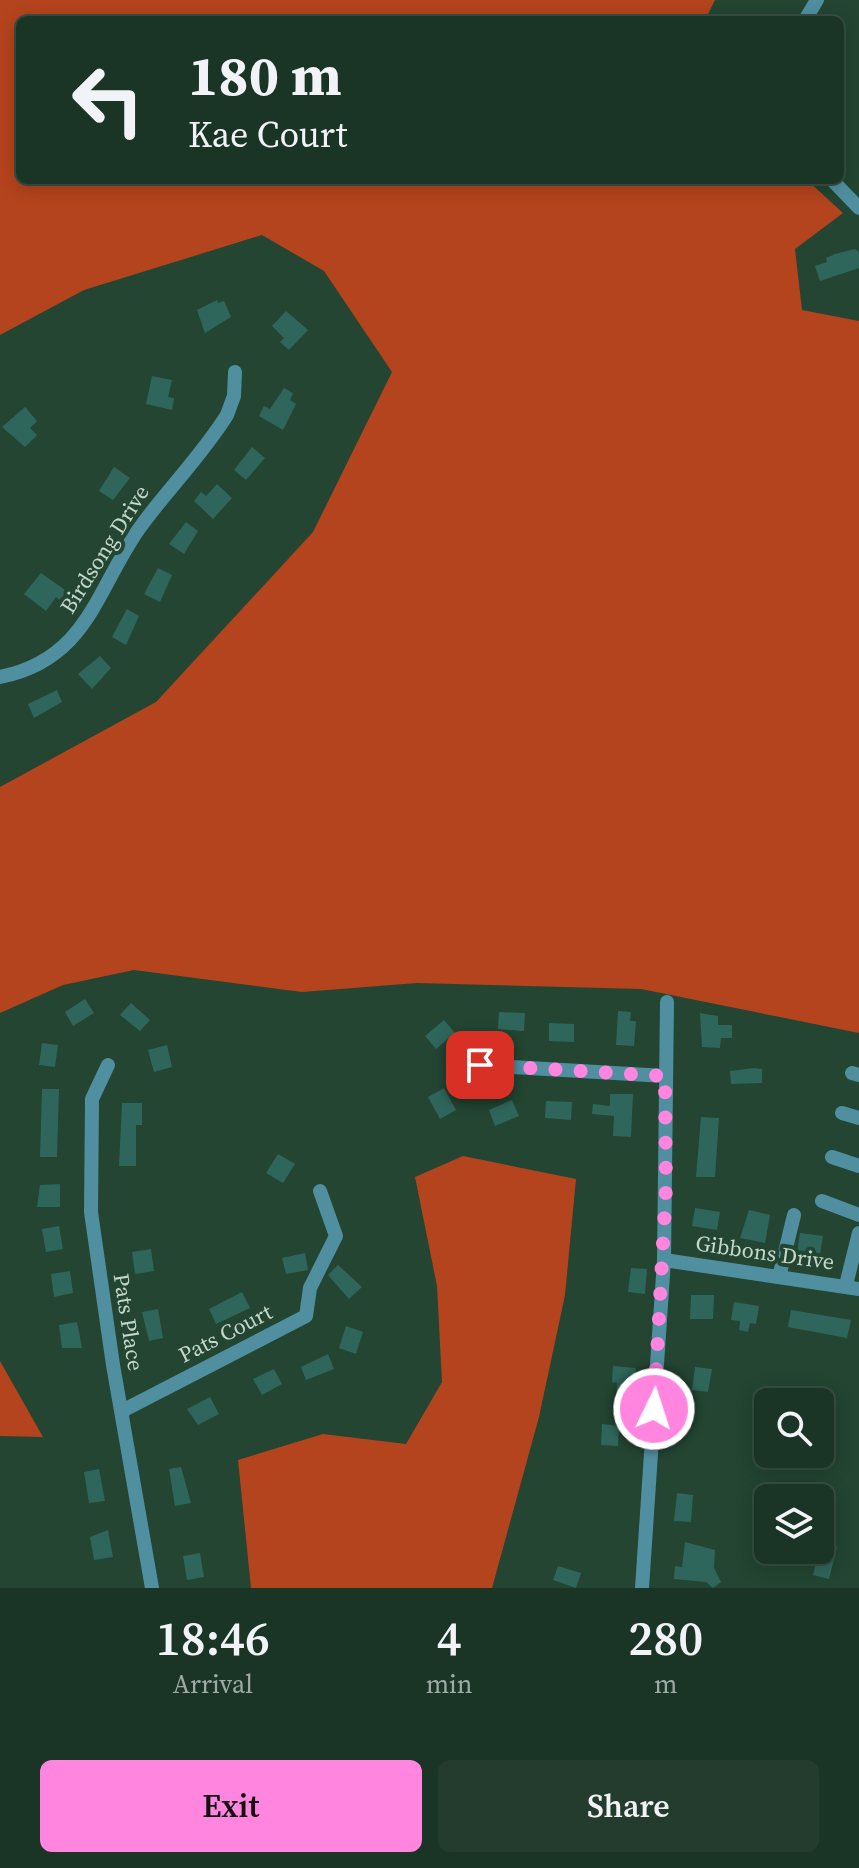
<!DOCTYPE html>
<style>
:root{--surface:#1a3426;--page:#233c2e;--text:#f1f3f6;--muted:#9faaa7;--line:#384f43;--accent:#ff85df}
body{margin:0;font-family:"Source Serif 4",serif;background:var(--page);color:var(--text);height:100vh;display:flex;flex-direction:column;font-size:30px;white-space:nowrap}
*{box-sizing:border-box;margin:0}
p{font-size:26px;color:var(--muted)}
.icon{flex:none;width:44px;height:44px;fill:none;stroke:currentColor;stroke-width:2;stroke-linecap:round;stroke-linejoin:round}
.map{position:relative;height:1588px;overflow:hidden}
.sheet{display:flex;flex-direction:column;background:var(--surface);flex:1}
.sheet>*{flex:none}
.top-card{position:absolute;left:16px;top:16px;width:828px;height:168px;border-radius:12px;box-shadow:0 4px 20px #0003,0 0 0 2px var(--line);background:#1a3426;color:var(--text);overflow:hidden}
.tools{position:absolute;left:754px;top:1388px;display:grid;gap:16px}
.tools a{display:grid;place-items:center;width:80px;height:80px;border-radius:12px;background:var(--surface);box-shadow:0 4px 20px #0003,0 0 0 2px var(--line);font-size:40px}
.pin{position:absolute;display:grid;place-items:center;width:68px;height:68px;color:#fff;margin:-34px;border-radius:16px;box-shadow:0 4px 12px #0006}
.me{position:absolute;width:88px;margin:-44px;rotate:4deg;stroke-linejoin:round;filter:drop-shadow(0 0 6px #0008)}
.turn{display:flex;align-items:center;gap:28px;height:168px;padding:0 40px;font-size:36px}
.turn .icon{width:104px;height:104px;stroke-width:2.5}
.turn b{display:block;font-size:56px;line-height:68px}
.eta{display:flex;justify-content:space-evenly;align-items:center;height:136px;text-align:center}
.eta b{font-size:48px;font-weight:600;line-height:56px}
.cta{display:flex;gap:16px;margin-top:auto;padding:16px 40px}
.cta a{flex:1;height:92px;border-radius:12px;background:var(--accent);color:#111;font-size:32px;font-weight:600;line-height:92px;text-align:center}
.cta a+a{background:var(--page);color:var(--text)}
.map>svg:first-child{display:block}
.forest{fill:#b4441d}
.building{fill:#2f665b}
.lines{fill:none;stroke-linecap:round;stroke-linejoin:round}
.minor{stroke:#508fa0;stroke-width:14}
.route{stroke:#ff85df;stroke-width:14;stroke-dasharray:0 25.2}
.labels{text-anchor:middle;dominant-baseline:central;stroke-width:8;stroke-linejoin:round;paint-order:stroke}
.street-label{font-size:22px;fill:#c4d7cb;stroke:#234532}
</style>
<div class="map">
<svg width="859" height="1588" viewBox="0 0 859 1588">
<rect width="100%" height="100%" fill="#234532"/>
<g class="forest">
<path d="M0,0H715L705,20H20V180H807L843,213L795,249L802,310L859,321V1033L641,989L417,983L302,992L134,970L63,985L0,1013V787L156,702L313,532L392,372L324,271L262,235L84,290L0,335Z"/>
<path d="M463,1156L576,1179L565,1295L539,1417L492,1588H251L238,1460L323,1434L406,1444L442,1382L437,1286L415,1177Z"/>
<path d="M0,1361L43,1437L0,1436Z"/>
</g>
<g class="building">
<path d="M855,249L859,252V268L820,281L815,266L827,262L826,258L835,254Z"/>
<path d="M217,300L218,303L224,301L231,317L205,333L197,310Z"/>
<path d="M286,311L308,330L289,350L280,342L284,338L272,326Z"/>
<path d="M152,376L172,380L168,397L174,398L172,410L146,404Z"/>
<path d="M284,388L293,393L290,400L296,404L283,430L259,416L264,406L270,409Z"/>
<path d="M25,407L37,421L30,428L37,435L25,447L2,427Z"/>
<path d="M252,447L265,458L246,480L234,470Z"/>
<path d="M114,467L130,478L113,500L99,491Z"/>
<path d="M217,484L232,498L213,519L194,501L201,492L206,496Z"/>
<path d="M186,522L198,531L184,554L169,544Z"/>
<path d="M158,568L172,575L160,602L144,594Z"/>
<path d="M41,573L68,592L61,601L56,597L46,611L24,594Z"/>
<path d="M127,609L139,616L126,645L112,637Z"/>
<path d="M100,656L111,668L92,689L78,674Z"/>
<path d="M57,690L62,702L34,718L28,704Z"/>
<path d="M85,999L94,1013L73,1026L65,1012Z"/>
<path d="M131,1003L150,1020L140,1031L120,1015Z"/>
<path d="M618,1011L631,1012L630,1021H636L634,1046L616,1045Z"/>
<path d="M499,1012L525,1013L524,1031L498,1029Z"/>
<path d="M700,1013L718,1016V1025H732V1038H721L720,1048L702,1047Z"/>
<path d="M444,1020L455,1033L436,1049L425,1036Z"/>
<path d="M549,1023L574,1024V1042L549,1041Z"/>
<path d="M42,1043L58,1045L55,1067L39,1065Z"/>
<path d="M167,1045L172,1067L154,1072L148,1050Z"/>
<path d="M754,1068L762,1069V1083L731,1084L730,1071Z"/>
<path d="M444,1088L456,1110L440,1119L428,1097Z"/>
<path d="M42,1089H59L57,1157H40Z"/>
<path d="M610,1094H633L631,1137L613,1136L614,1116L592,1114L593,1104L610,1106Z"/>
<path d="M512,1100L519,1116L495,1126L489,1110Z"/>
<path d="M546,1101L572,1102L571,1120L545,1118Z"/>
<path d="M122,1103H142V1125H136V1166H119Z"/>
<path d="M701,1117L719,1118L715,1177H696Z"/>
<path d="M278,1154L295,1164L283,1183L266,1173Z"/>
<path d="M60,1184V1207H37L40,1185Z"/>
<path d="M695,1208L720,1212L717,1230L692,1226Z"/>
<path d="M749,1210L770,1215L765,1243L740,1238Z"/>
<path d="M59,1226L63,1249L46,1252L42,1229Z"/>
<path d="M800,1233L823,1236L820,1255L797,1251Z"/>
<path d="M151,1249L154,1271L135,1274L132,1252Z"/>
<path d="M305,1253L308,1270L286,1274L282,1258Z"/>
<path d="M338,1265L362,1287L349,1299L328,1275Z"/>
<path d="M631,1268L647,1269L645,1294L628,1292Z"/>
<path d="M70,1271L73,1293L54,1297L51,1274Z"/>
<path d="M242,1292L250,1308L216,1324L209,1309Z"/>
<path d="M691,1295H714L713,1319H690Z"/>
<path d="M734,1302L759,1306L756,1324L750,1323L748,1332L739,1330L740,1321L731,1320Z"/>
<path d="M158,1309L163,1338L149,1341L142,1312Z"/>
<path d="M791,1310L851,1320L847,1338L788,1327Z"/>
<path d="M77,1322L82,1348H62L59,1325Z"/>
<path d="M346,1326L363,1332L356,1354L339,1348Z"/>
<path d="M328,1354L334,1369L306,1380L301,1367Z"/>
<path d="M613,1366L636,1368L633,1397L616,1396L617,1383L612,1382Z"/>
<path d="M695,1367L712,1369L708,1392L692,1390Z"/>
<path d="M274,1369L282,1384L262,1395L253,1379Z"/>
<path d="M210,1397L219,1414L198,1425L187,1409Z"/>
<path d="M602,1424L619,1426L618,1446L601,1445Z"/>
<path d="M181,1467L191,1503L175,1506L169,1469Z"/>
<path d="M99,1469L105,1501L89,1503L84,1472Z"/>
<path d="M677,1493L693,1495L691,1522L674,1521Z"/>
<path d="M108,1530L113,1557L94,1560L90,1537Z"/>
<path d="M685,1542L715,1550L714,1568L721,1582L713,1588L706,1582L674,1579L675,1566L682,1567Z"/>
<path d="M821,1543L837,1547L829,1579L813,1575L816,1563L810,1561L813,1550H820Z"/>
<path d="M200,1553L204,1577L187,1580L183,1556Z"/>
<path d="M558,1566L581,1573L576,1588L553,1580Z"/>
</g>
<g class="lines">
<g class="minor">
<path d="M805,20L817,0"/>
<path d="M832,180L859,208"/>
<path d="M0,677C89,659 96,588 141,526C168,489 202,455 227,415L234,396L235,372"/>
<path d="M108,1065L92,1099L91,1212L113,1365L152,1588"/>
<path d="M480,1065L665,1076"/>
<path d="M852,1073L859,1075"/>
<path d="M842,1113L859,1118"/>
<path d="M832,1157L859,1166"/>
<path d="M822,1201L859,1215"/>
<path d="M664,1260L859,1289"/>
<path d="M779,1277L794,1215"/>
<path d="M846,1285L859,1233"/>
<path d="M122,1411L306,1316L310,1288L336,1236L320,1191"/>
<path d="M642,1588L664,1260L667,1002"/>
</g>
</g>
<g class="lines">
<path class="route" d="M480,1065L665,1076L666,1188L654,1409"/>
</g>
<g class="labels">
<g class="street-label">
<text transform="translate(104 549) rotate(-58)">Birdsong Drive</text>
<text transform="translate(765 1252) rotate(8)">Gibbons Drive</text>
<text transform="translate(129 1322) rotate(81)">Pats Place</text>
<text transform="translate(225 1333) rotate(-27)">Pats Court</text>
</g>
</g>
</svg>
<div class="tools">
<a><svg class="icon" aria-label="search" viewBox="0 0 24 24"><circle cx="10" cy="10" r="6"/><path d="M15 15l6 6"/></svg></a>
<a><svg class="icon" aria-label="layers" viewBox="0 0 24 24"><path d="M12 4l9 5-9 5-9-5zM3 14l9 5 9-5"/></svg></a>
</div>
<div class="pin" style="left:480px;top:1065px;background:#d93025"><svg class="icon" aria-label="arrive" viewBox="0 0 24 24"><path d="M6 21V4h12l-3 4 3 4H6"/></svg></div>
<svg class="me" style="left:654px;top:1409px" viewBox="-20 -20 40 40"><circle r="17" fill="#ff85df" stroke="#fff" stroke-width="3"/><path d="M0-11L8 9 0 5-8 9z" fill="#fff"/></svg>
<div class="top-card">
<div class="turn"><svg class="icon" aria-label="left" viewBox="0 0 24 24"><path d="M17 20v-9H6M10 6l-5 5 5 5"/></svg><div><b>180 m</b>Kae Court</div></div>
</div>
</div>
<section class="sheet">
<div class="eta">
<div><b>18:46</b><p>Arrival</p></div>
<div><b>4</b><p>min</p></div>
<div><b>280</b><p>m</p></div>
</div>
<div class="cta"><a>Exit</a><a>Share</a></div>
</section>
